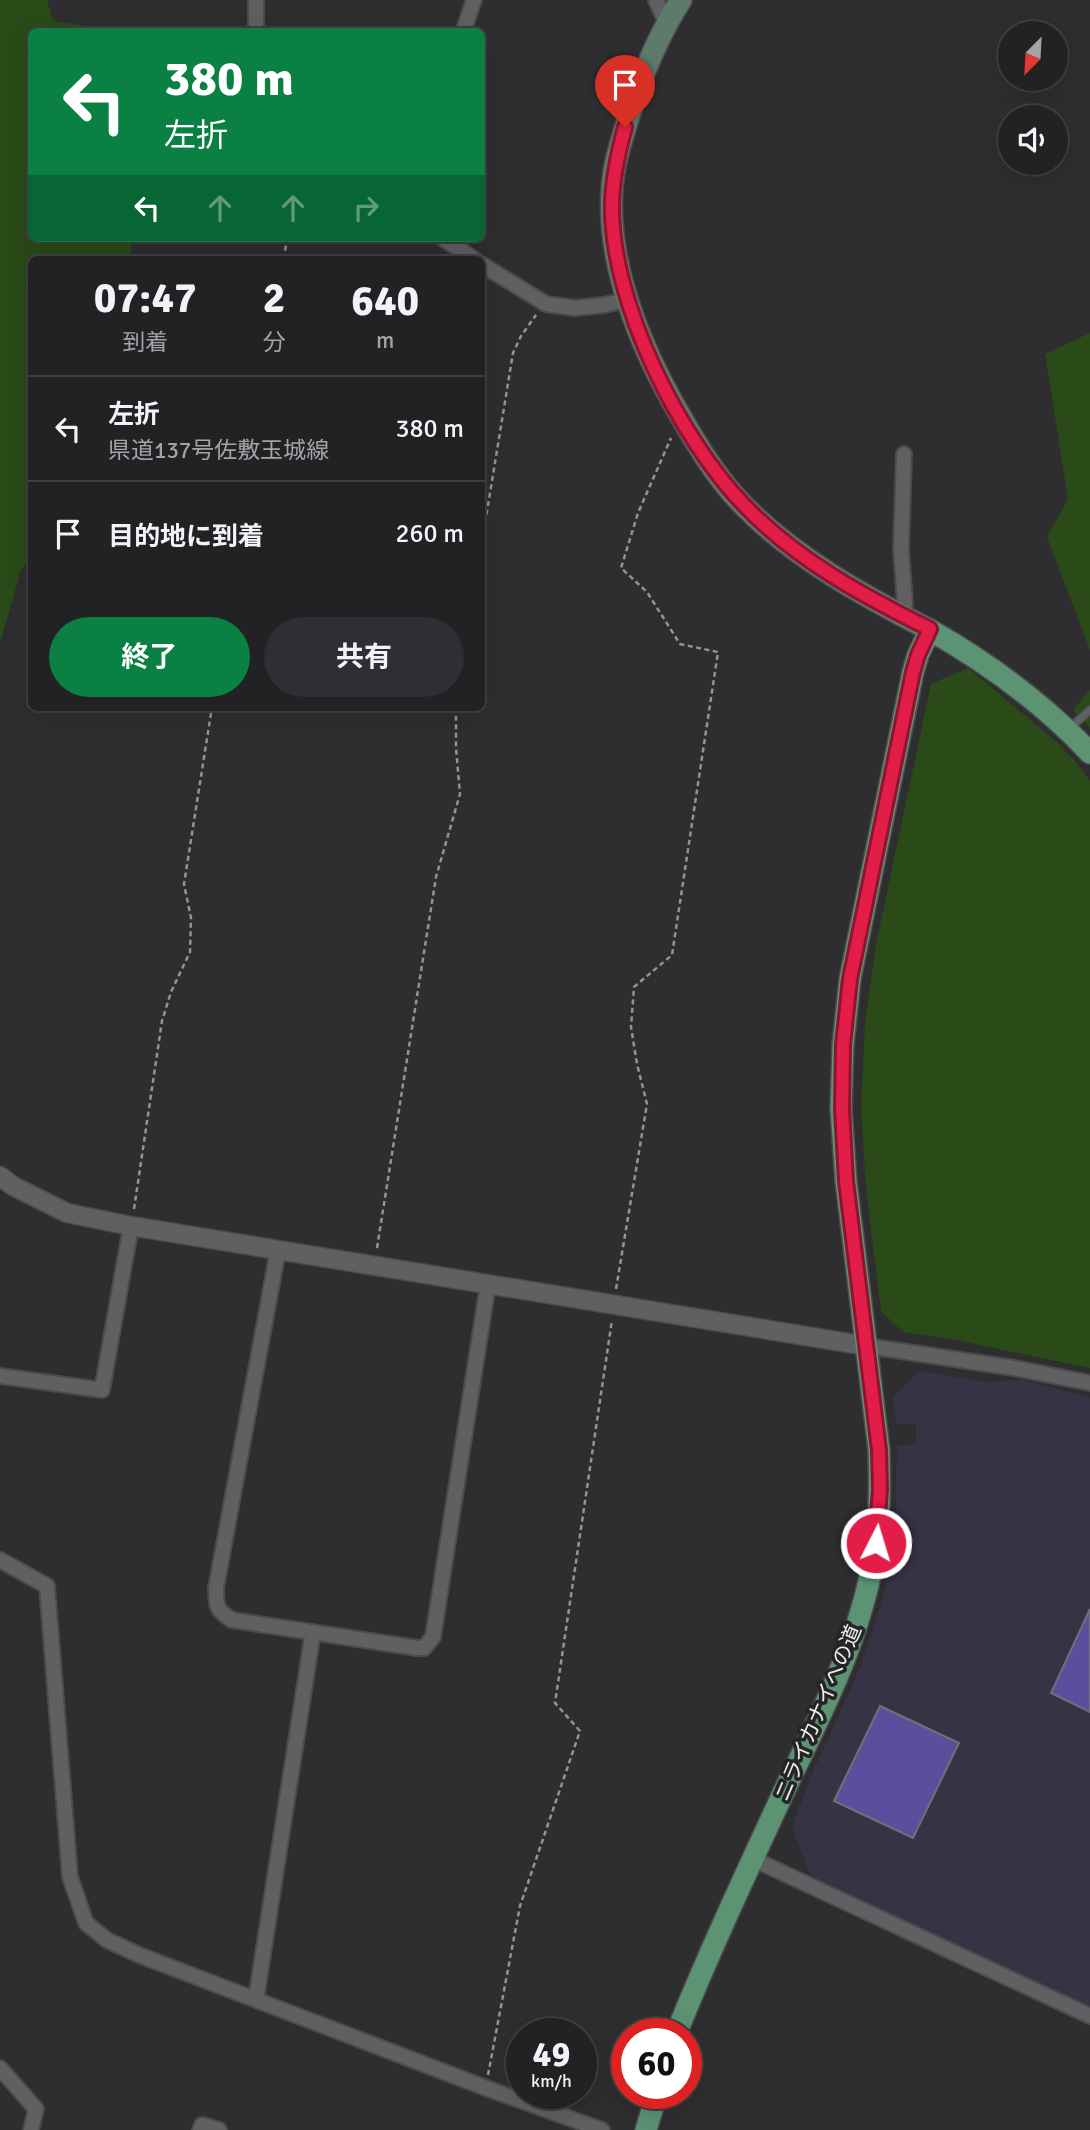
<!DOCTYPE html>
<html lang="ja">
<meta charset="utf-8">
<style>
:root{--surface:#222225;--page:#2e2f32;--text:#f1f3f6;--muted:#a2a4a7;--line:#3f3f42;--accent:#0b8043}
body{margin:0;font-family:Signika,"Noto Sans JP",sans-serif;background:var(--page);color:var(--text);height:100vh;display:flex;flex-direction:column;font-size:26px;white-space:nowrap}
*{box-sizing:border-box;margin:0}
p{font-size:23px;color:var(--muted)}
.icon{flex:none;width:38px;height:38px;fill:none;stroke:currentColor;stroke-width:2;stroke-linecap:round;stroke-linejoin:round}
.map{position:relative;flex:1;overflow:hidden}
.details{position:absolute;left:28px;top:256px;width:457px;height:455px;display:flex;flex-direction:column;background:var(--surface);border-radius:10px;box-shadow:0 7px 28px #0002,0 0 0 2px var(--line)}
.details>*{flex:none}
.guide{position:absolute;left:28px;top:28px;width:457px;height:214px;border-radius:10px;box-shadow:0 7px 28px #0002,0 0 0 2px var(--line);background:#0b8043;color:#fff;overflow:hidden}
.needle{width:46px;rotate:204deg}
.tools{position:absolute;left:998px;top:21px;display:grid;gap:14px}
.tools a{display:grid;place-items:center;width:70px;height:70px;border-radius:50%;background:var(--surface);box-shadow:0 7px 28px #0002,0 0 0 2px var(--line);font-size:35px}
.speed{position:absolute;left:506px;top:2018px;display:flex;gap:14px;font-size:35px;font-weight:700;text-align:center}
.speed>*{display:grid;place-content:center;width:91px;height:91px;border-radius:50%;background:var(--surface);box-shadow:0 7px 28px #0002,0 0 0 2px var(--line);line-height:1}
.speed small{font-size:18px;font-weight:400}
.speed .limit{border:10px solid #d22;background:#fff;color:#111}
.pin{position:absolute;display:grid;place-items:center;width:60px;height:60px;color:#fff;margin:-72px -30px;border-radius:50% 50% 50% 0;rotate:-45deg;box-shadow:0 0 7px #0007}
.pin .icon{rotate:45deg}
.me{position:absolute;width:77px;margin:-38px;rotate:5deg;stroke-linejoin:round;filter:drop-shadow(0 0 5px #0008)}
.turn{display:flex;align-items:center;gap:24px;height:147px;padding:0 21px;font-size:32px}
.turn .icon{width:91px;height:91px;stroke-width:2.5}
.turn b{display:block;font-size:49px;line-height:60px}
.lanes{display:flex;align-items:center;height:66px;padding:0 21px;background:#0003;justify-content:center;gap:35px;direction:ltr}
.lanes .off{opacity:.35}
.eta{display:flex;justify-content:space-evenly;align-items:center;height:119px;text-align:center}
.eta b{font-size:42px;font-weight:700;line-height:49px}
.action{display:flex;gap:14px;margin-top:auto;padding:14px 21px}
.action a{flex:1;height:80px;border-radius:42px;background:var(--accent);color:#fff;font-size:28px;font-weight:700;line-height:80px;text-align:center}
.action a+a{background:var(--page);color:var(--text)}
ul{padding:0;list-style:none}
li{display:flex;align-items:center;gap:21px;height:105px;padding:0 21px;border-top:2px solid var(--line)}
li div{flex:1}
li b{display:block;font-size:26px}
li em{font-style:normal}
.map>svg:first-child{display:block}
.commercial{fill:#373345}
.green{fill:#2a4a18}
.building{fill:#594f9d;stroke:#717175;stroke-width:2}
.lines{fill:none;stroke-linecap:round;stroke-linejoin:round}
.service-casing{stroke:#4b4b4d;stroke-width:10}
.minor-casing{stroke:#4b4b4d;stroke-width:18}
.tertiary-casing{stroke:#4b4b4d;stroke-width:21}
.secondary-casing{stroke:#4b4b4d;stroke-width:24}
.primary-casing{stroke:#4b4b4d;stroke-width:24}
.path{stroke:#949497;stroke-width:2.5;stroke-dasharray:5 3.5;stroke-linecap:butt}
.service{stroke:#606063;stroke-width:7}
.minor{stroke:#606063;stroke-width:14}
.tertiary{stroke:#606063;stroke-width:18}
.secondary{stroke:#5e7a6b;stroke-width:21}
.primary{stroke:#5c9373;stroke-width:21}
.route-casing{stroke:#92132f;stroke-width:18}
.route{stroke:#e11d48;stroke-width:12}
.labels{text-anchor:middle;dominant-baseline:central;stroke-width:7;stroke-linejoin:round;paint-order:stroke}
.street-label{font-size:21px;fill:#eeeef0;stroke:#252527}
</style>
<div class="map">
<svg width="1090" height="2130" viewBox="0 0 1090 2130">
<rect width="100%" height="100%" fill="#2e2e31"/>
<path class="commercial" d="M920,1371L987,1382L1023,1380L1090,1398V2009L811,1876L792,1828L811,1776L861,1665L886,1587L895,1532L897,1445H916V1424H896L893,1398Z"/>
<g class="green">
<path d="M0,0H47L53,21L81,25L82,31L32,32V238H132L130,259H32L31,557L21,570L0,643Z"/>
<path d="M1090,333V650L1047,537L1068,499L1045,354Z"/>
<path d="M968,668L1057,742L1075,761L1090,781V1368L956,1340L903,1332L881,1311L866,1188L861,1107L865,1023L876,944L931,684Z"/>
<path d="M1090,690V728L1073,710Z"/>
</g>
<g class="building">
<path d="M1090,1609V1712L1051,1693Z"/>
<path d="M880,1706L959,1743L913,1838L834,1801Z"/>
</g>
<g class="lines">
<g class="service-casing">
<path id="service" d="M1070,728L1090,710"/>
</g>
<g class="minor-casing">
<g id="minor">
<path d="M256,0V32"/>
<path d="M656,0L666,22"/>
<path d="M463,32L474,0"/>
<path d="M442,238L474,259"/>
<path d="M481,264L546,304L575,308L604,305L626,300"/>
<path d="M902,615L905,604L901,549L904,454"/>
<path d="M278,1250L216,1588C216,1606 216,1610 232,1620L417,1648H424L433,1637L488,1284"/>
<path d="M867,1346L1014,1368L1090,1383"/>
<path d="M0,1376L102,1390L131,1226"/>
<path d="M0,1560L47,1586L70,1877L86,1923L107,1940L139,1955L486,2088L602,2130"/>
<path d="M753,1859L1090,2016"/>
<path d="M256,1999L313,1632"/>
<path d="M0,2068L36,2109L31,2130"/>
<path d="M200,2130L202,2125L219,2130"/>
</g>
</g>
<g class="tertiary-casing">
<path id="tertiary" d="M0,1176L13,1186L67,1213L131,1226L867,1346"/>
</g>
<g class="secondary-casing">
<path id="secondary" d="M681,0C661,31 648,61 636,95C628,119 620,142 615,166C600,246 635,335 673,403C694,440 715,477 745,507C798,560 864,596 930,630"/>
</g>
<g class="primary-casing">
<g id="primary">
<path d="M676,2034C710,1950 748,1869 786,1787C821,1714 859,1641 873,1561C880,1524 880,1487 879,1450L846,1181L841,1109L843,1045L850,979L913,672L918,655L930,630C988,663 1044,704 1090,753"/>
<path d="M646,2130L657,2093"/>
</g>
</g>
<g class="path">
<path d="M284,259L287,238"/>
<path d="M481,548L513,353L521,336L536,315"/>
<path d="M134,1209L162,1021L171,992L190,952L191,918L184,884L212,707"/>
<path d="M377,1248L436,877L460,794L456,748V707"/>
<path d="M616,1289L647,1104L637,1064L631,1027L634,987L672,955L718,652L680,644L647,592L621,568L638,513L671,438"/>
<path d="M488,2075L520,1906L580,1731L555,1703L612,1320"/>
</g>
<use href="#service" class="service"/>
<use href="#minor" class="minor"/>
<use href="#tertiary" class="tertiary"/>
<use href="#secondary" class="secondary"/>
<use href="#primary" class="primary"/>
</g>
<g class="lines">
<g class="route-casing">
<path id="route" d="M625,127C618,153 612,179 612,206C611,302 679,438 745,506C797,560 863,596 930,629L918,655L913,672L850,979L843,1045L842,1109L846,1181L879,1450L880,1489L876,1543"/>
</g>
<use href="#route" class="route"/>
</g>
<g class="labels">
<g class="street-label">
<text transform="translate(818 1713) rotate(-67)">ニライカナイへの道</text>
</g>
</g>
</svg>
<div class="tools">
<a><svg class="needle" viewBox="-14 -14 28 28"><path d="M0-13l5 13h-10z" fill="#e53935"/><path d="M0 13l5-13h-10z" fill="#a2a4a7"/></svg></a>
<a><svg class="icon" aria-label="sound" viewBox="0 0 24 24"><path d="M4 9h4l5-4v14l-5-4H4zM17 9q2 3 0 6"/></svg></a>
</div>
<div class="speed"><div>49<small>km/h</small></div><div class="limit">60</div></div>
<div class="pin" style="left:625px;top:127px;background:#d93025"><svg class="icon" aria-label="arrive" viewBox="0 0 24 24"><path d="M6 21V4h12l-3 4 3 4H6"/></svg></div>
<svg class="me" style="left:876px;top:1543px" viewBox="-20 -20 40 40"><circle r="17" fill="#e11d48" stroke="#fff" stroke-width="3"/><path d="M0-11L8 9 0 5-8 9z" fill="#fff"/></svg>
<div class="guide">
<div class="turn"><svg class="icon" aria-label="left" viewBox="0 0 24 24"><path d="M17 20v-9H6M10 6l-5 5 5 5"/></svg><div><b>380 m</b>左折</div></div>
<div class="lanes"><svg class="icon" aria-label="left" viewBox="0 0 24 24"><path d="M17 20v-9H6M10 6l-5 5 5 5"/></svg><svg class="icon off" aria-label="ahead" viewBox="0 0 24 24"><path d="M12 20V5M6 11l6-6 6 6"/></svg><svg class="icon off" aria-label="ahead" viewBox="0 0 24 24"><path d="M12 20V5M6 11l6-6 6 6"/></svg><svg class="icon off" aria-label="right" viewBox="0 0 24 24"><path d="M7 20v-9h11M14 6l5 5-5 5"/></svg></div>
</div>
<section class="details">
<div class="eta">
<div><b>07:47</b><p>到着</p></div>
<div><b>2</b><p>分</p></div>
<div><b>640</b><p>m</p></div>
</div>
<ul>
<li><svg class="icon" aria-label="left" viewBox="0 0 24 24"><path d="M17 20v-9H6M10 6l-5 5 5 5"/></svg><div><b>左折</b><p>県道137号佐敷玉城線</p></div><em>380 m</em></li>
<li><svg class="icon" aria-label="arrive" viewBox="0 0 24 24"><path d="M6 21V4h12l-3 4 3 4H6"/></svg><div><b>目的地に到着</b></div><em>260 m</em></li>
</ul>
<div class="action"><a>終了</a><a>共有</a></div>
</section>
</div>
